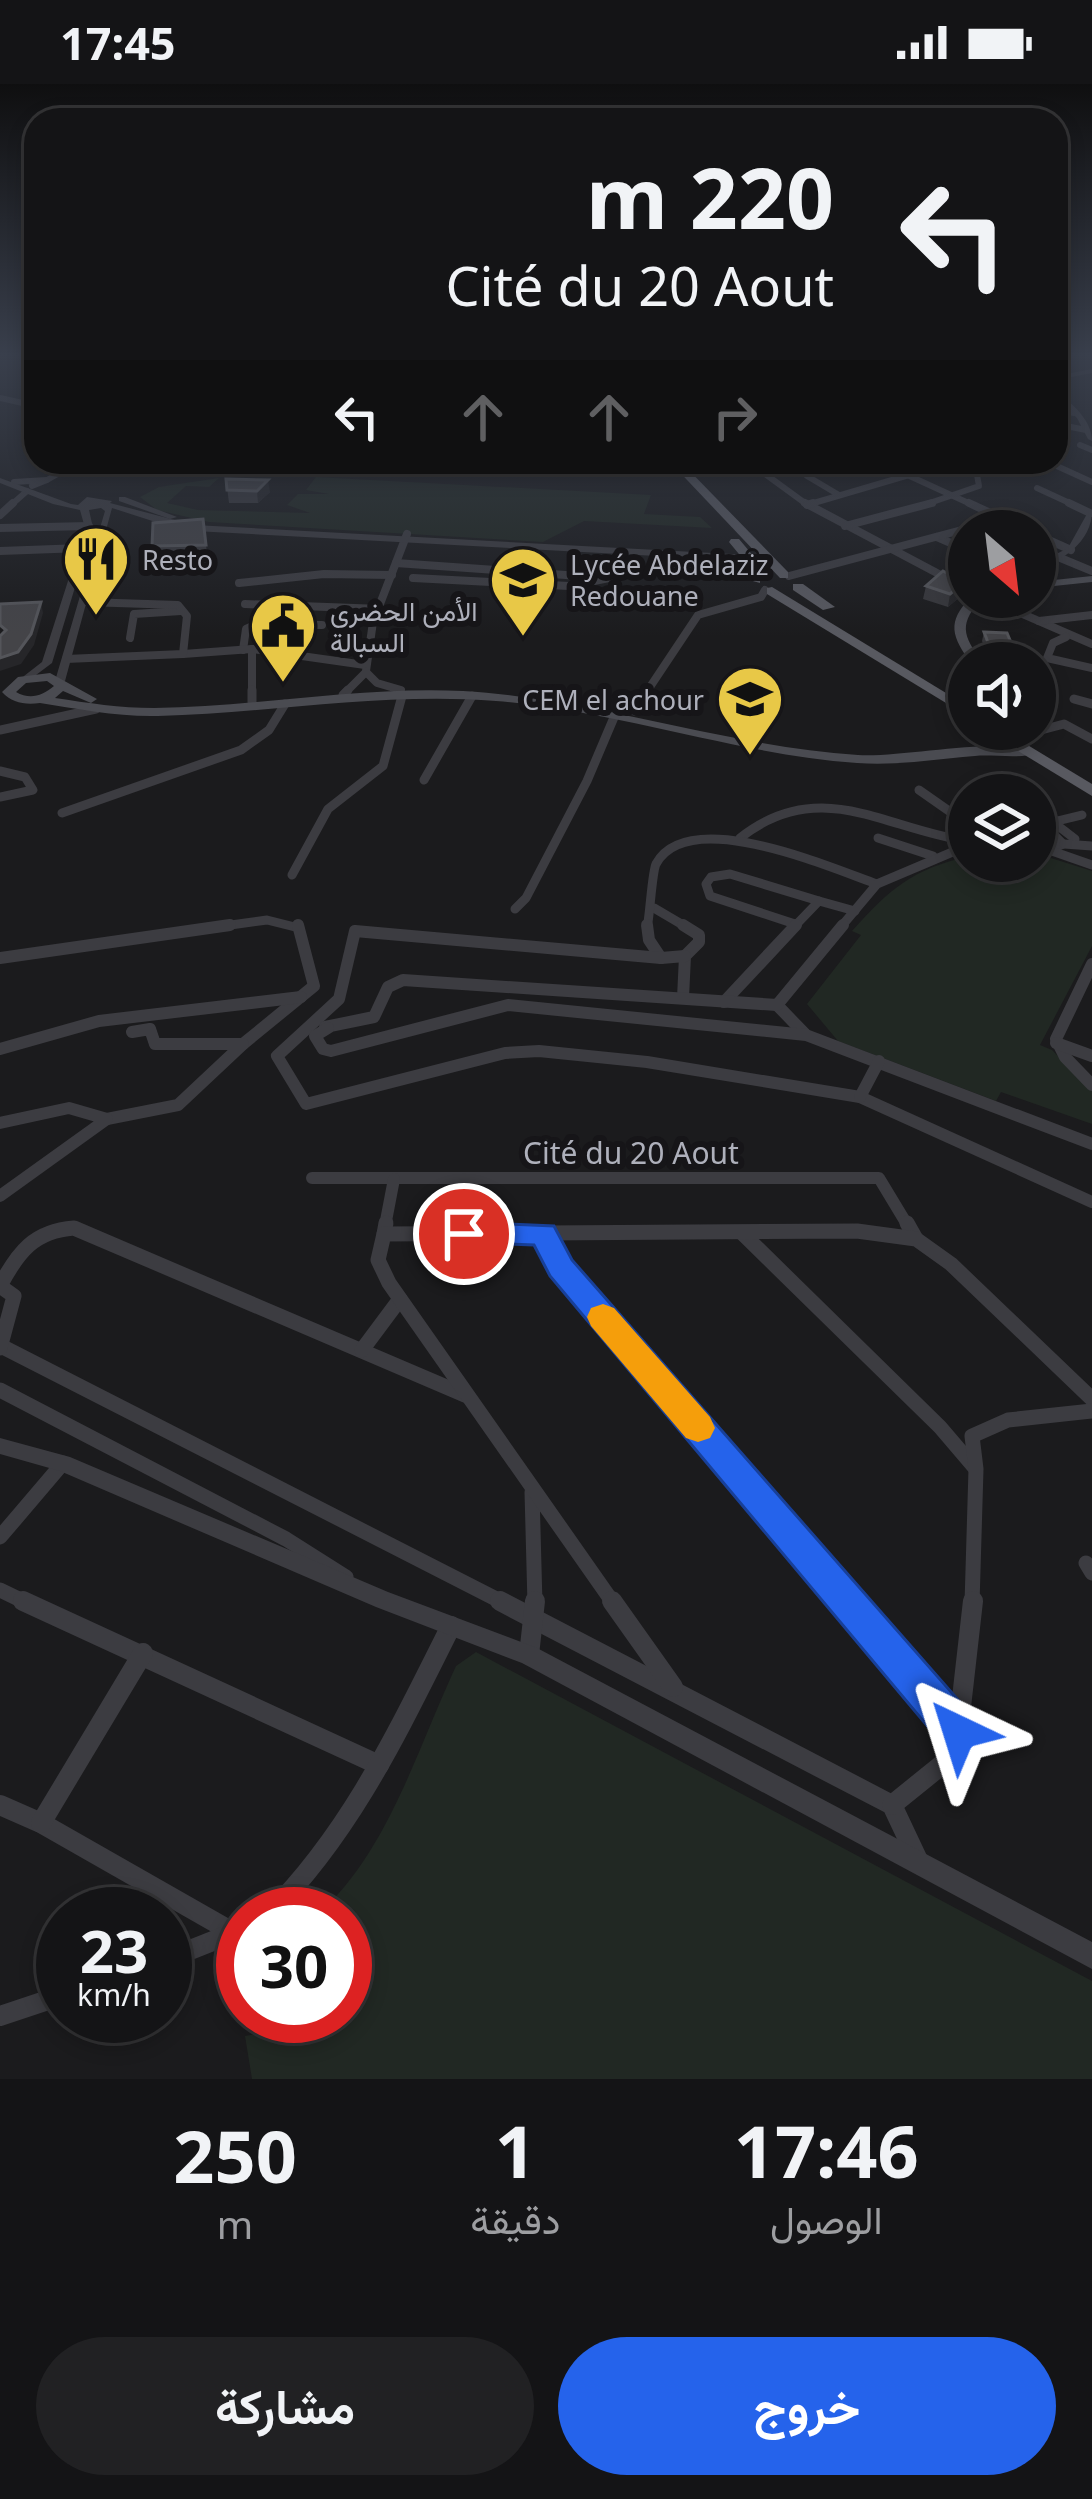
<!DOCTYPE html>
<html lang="ar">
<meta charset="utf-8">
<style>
:root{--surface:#141416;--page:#212123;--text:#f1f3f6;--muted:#9d9ea1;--line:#333335;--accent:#2563eb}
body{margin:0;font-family:"Noto Sans",Vazirmatn,sans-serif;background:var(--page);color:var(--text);direction:rtl;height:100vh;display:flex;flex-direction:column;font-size:45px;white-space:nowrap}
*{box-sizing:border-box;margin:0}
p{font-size:39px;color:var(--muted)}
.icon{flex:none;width:66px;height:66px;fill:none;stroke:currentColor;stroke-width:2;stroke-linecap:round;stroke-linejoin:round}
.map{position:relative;height:1995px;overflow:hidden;direction:ltr}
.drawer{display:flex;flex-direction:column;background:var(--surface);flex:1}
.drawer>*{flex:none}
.guide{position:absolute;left:24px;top:24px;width:1044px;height:366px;border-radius:36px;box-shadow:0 6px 18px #0003,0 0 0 3px var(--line);direction:rtl;background:#141416;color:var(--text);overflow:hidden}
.needle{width:78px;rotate:152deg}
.tools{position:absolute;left:948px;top:426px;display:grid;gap:24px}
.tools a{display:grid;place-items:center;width:108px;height:108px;border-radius:50%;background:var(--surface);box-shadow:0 6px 18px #0003,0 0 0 3px var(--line);font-size:60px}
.speed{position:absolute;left:36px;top:1803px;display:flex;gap:24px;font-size:60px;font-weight:700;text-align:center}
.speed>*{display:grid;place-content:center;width:156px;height:156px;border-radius:50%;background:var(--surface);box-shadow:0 6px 18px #0003,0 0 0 3px var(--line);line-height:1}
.speed small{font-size:30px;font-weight:400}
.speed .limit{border:18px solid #d22;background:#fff;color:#111}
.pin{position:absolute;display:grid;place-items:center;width:102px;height:102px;color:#fff;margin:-51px;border:6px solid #fff;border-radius:50%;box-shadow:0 3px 12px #0007}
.me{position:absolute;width:132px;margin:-66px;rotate:319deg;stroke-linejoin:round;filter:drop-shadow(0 0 9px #0008)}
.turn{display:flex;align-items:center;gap:42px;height:252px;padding:0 36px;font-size:54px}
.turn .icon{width:156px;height:156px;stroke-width:2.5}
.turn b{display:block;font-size:84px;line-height:102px}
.lanes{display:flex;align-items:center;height:114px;padding:0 36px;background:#0003;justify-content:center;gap:60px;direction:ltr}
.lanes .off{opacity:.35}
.eta{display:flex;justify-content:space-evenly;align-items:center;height:204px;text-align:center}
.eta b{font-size:72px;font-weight:700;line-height:84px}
.primary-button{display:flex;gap:24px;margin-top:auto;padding:24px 36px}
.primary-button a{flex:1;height:138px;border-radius:72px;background:var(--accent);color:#fff;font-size:48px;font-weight:700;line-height:138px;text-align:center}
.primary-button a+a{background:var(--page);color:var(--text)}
.status{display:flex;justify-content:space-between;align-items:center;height:84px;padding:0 60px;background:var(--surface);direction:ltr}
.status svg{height:33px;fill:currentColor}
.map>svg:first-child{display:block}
.green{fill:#212823}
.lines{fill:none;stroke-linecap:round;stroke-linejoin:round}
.minor-far5{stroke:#3c3c41;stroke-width:6}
.minor-far4{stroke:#3c3c41;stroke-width:8}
.minor-far3{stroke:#3c3c41;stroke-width:9}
.minor-far2{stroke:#3c3c41;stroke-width:12}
.minor-far1{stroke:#3c3c41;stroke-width:15}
.minor{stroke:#3c3c41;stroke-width:20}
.tertiary{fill:#3c3c41;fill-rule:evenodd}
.secondary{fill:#4a4b51;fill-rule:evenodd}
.primary{fill:#585960;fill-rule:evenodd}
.wall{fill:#37373b}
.shaded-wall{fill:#262629}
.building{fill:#444448;stroke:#54555a;stroke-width:3}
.route{fill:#2563eb;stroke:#184099;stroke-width:3}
.slow{fill:#f59e0b}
.labels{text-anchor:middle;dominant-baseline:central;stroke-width:12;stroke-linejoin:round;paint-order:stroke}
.far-poi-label{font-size:27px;fill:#aeb0bb;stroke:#161518;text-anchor:start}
.street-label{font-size:30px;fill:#aeb0bb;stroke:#161518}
</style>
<div class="status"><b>17:45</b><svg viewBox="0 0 49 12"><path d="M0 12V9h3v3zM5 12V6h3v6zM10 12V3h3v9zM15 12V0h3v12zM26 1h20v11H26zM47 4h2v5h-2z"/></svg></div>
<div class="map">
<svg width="1092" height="1995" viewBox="0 0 1092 1995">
<rect width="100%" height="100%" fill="#1b1b1d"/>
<g class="green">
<path d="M316,393L651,411L644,430L700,433L712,444L584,437L543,458L209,438L157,426L140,413L159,403L219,394L209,403L186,402L167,419L198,426L310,429L287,421L298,410H329L306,406Z"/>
<path d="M1035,769L1092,787V862L1040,961L1052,966L1092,1007V1040L1001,1008L996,1017L838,957L807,920L861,851L852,847C891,804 911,786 969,772V777H1035Z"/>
<path d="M476,1568L1092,1897V1995H252L245,1952L280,1946L279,1932H345V1830H318C387,1770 418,1663 456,1582Z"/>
</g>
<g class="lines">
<g class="minor-far5">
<path d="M0,314L36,322"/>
<path d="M1056,325L1074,329"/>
<path d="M1056,340L1086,346"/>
<path d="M1080,361L1092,366"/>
<path d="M740,378L761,387L809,422"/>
<path d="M879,378L975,422"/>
<path d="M1048,378L1092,398"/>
<path d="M761,387L796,378"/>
<path d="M47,396L79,378"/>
<path d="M14,398L47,396L32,402"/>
<path d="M1037,404L1076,422"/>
<path d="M839,411L807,392L857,378"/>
<path d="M807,421L909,391"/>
<path d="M10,422L27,407"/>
<path d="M921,422L979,402L977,391L948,378"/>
</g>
<g class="minor-far4">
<path d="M805,419L969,506"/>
<path d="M969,419L1029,447"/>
<path d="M1069,419L1090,429"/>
<path d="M807,421L813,419"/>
<path d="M0,431L13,419"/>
<path d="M845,442L932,419"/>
<path d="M0,444L89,442"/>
<path d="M1035,450L1071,466"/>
<path d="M937,453L969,467"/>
<path d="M0,467L82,464"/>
<path d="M1058,473L1092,487"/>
<path d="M396,479L609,494L569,502L413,494"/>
<path d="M789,492L1003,435"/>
<path d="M239,499L324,490L392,491"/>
<path d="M983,513L1092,560"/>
<path d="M245,520L381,525"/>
<path d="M1039,537L1092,531"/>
<path d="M1066,553L1053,559L1047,574L1092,584"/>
<path d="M130,554L134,530L181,527"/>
<path d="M252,565V609"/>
<path d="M243,566L246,545L257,540L322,541"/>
<path d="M183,570L252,565L365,581"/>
<path d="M66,575L183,570L187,532L178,521L86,518"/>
<path d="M366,587L373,538L407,450"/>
<path d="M345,609L366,588L377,599L401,606"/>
<path d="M646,609L698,531L761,513L765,506"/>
</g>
<g class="minor-far3">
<path d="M252,606V618"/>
<path d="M343,611L348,606"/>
<path d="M1074,615L1092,620"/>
<path d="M634,627L648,606"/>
<path d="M0,646L96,625"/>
<path d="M1026,650L1064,640L1092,655"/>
<path d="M0,687L25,693L33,706L0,713"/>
<path d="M424,696L472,612"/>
<path d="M919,706L969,741"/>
<path d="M62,729L241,666L269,646L285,620"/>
<path d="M1053,738L1082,731"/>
<path d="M1035,739L1053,738L1075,755"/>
<path d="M1035,750L1054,751L1063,760L1049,766L1035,761"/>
<path d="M740,754C821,690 888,747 969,757"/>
<path d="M878,754L933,772"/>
<path d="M1064,760L1092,762"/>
<path d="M1049,766L1092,781"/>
<path d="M292,791L328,725L383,682L402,612"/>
<path d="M654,824L688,844"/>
<path d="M515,825L526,814L587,697L615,631"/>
<path d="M795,840L710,812L706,800L711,793L730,790L819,817"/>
<path d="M209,844L267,836L299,844"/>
<path d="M647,844C650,831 652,788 656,780C688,721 829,783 877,800"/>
<path d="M793,844L819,817L855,827"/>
<path d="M840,844L877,800L969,761"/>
</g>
<g class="minor-far2">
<path d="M647,841L649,856L661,874"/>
<path d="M683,841L699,851V858L685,872L683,914"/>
<path d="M685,872L661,874L355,847L339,915L277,972L306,1020L505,969L539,967L647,978L860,1013L1092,1118"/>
<path d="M0,874L230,841"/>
<path d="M1092,880L1056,955L1065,973L1092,1001"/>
<path d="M724,918L796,841"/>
<path d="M777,921L805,950"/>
<path d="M325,943L374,933L388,903L403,896L777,921L843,841"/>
<path d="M328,944L315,952L323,965L331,967L508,921L806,951L1092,1060"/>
<path d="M1056,959L1092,972"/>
<path d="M243,960L314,902L298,841"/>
<path d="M0,965L99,937L301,913"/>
<path d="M860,1013L879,977"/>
<path d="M107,1035L178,1021L243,960H155L150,945L132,948"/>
<path d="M0,1039L69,1024L107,1035L0,1112"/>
<path d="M312,1094H879L908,1142"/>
<path d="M385,1142L394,1095"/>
</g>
<g class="minor-far1">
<path d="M907,1139L916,1155"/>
<path d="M742,1149L940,1343L975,1384"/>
<path d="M384,1150L386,1139"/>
<path d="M543,1150L561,1184L849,1520"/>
<path d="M1,1262L506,1520"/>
<path d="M0,1264L14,1212L0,1202C18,1168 34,1147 74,1144L465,1311"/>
<path d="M362,1266L400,1215"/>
<path d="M0,1306L286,1455L346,1493"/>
<path d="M532,1408L535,1520"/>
<path d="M0,1453L63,1379"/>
<path d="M1086,1479L1092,1489"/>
<path d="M0,1506L29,1520"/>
<path d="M614,1520L389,1199L378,1176L384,1150L857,1147L916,1155L951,1180L1092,1315"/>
<path d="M972,1520L976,1385L972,1352L1008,1336L1092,1327"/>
</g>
<g class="minor">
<path d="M23,1517L379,1681"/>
<path d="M500,1517L892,1721L917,1774"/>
<path d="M612,1517L673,1603"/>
<path d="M846,1517L960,1649"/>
<path d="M529,1571L535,1517"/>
<path d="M0,1721L41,1739L234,1849"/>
<path d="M892,1721L944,1679L958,1649L973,1517"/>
<path d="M41,1739L143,1569"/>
<path d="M269,1830C352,1747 399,1645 451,1542"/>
<path d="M165,1876L243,1845"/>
<path d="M0,1932L63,1911"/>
</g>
<g class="tertiary">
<path d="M1092,285V289L1056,296V292Z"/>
<path d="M1056,308C1072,319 1092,336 1092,357L1088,355L1077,334L1056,314Z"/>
<path d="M0,394L71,420L78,421L87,413L112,417L110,419L194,441L750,471L754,474L750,477L194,447L168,442L112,424L65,597L60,600L55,597L105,427L101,424L89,426L93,444L52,579L28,597L23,594L24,592L42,578L85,444L80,426L53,420L0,399Z"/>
<path d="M119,413H125L177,433L170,435L119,417Z"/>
<path d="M1092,426C1092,459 1062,476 1035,488V481L1068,464L1088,428Z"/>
<path d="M0,1354L70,1373L388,1508L537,1564L1092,1858V1885L522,1579L376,1523L60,1387L0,1370Z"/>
</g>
<g class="secondary">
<path d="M1092,492V498L1035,504V498Z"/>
<path d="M971,513H984C958,539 962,551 983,579H971C952,553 946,538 971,513Z"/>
<path d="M50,589L97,615L91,619L63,607L55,614C88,619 120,624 154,624C257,623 359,602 463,607C597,615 724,662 858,671C902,674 1006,651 1038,668C1022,676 994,670 975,672C936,675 897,682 857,679C735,670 618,627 496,617C382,608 271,629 158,632C118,633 79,625 40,619C25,621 12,619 2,608L18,593ZM47,597L54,602C42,612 30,616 16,608L26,599Z"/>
</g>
<g class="primary">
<path d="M670,378H681L788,488V494H780Z"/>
<path d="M731,455H739L760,480V499L749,496L748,481L729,458Z"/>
<path d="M793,500H803L835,523L823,526L793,506Z"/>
<path d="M772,503L969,623V633L767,510V504Z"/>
<path d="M982,645H1001L1092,700V712Z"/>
</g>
</g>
<g class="wall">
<path d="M226,395L270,408L258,419H229Z"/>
<path d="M203,435L208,478L155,479L152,462Z"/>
<path d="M964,498L962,511L948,523L923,515L926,502Z"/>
<path d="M984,548L1012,561L1010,571L987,570L982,557Z"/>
</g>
<g class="shaded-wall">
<path d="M268,396L270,408L258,419L257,407Z"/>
<path d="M964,498L962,511L948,523L950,510Z"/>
<path d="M41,518L43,529L34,561L21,580L0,587V574Z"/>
</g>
<g class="building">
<path d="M226,395L268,396L257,407L227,406Z"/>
<path d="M203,435L206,461L152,462L153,439Z"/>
<path d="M943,487L964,498L950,510L926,502Z"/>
<path d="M41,518L31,550L18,568L0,574V552L6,546L0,541V520Z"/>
<path d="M984,548L1007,549L1012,561H989Z"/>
</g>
<linearGradient id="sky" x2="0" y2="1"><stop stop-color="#0f0f10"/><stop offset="0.49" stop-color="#393f4c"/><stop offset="1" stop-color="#393f4c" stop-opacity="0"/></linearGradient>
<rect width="1092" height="553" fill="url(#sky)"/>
<path class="route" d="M464,1138L554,1142L572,1176L974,1634L980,1648L974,1663L959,1669L945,1663L550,1192L534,1161L453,1158L448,1150L453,1142Z"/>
<path class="slow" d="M603,1220L614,1224L710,1333L715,1344L710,1354L698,1358L686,1354L591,1242L587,1233L591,1224Z"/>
<defs>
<g id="restaurant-pin" transform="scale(3.45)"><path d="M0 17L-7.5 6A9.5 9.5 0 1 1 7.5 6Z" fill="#e8c847" stroke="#161518"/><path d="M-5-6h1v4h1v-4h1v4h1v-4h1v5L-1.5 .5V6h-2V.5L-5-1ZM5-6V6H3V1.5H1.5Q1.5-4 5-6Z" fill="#111"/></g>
<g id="school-pin" transform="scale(3.45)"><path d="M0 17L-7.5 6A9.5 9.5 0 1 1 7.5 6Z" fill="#e8c847" stroke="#161518"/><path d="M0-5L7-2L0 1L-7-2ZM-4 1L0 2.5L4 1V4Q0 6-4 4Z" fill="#111"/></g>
<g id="civic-pin" transform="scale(3.45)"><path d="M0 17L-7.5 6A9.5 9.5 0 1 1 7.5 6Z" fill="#e8c847" stroke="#161518"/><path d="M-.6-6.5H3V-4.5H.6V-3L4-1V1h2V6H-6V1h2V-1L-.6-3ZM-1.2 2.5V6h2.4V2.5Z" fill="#111"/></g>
</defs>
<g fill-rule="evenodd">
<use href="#restaurant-pin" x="96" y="475"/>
<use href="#school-pin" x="523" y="496"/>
<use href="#civic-pin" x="283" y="542"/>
<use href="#school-pin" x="750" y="615"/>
</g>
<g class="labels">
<g class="far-poi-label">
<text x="142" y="475">Resto</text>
<text x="570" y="480">Lycée Abdelaziz<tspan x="570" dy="31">Redouane</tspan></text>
<text x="330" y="526">الأمن الحضري<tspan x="330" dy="31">السبالة</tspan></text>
<text x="704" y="615" text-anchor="end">CEM el achour</text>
</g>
<g class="street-label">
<text x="631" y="1068">Cité du 20 Aout</text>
</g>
</g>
</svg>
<div class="tools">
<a><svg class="needle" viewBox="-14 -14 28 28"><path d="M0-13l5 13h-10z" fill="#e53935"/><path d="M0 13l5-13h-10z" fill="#9d9ea1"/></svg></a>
<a><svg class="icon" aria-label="sound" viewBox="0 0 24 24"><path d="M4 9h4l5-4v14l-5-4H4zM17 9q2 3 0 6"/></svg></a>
<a><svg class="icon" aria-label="layers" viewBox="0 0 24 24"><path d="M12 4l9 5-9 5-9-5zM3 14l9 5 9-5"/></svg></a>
</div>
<div class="speed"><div>23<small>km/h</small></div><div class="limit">30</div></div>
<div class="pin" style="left:464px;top:1150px;background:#d93025"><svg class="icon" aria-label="arrive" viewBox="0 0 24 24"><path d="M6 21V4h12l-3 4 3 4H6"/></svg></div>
<svg class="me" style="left:959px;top:1648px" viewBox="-20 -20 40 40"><path d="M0-17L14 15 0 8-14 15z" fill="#2563eb" stroke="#fff" stroke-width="4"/></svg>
<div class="guide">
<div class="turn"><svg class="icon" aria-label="left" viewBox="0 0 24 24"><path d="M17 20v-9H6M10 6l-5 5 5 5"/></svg><div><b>220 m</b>Cité du 20 Aout</div></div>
<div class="lanes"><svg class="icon" aria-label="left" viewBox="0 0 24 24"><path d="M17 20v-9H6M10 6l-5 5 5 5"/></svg><svg class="icon off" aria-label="ahead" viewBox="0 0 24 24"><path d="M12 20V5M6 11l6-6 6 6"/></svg><svg class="icon off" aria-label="ahead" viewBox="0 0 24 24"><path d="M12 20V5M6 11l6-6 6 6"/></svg><svg class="icon off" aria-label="right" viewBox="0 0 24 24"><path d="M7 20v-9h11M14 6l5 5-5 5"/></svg></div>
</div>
</div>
<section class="drawer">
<div class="eta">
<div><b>17:46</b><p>الوصول</p></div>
<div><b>1</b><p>دقيقة</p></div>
<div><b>250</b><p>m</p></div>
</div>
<div class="primary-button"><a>خروج</a><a>مشاركة</a></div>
</section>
